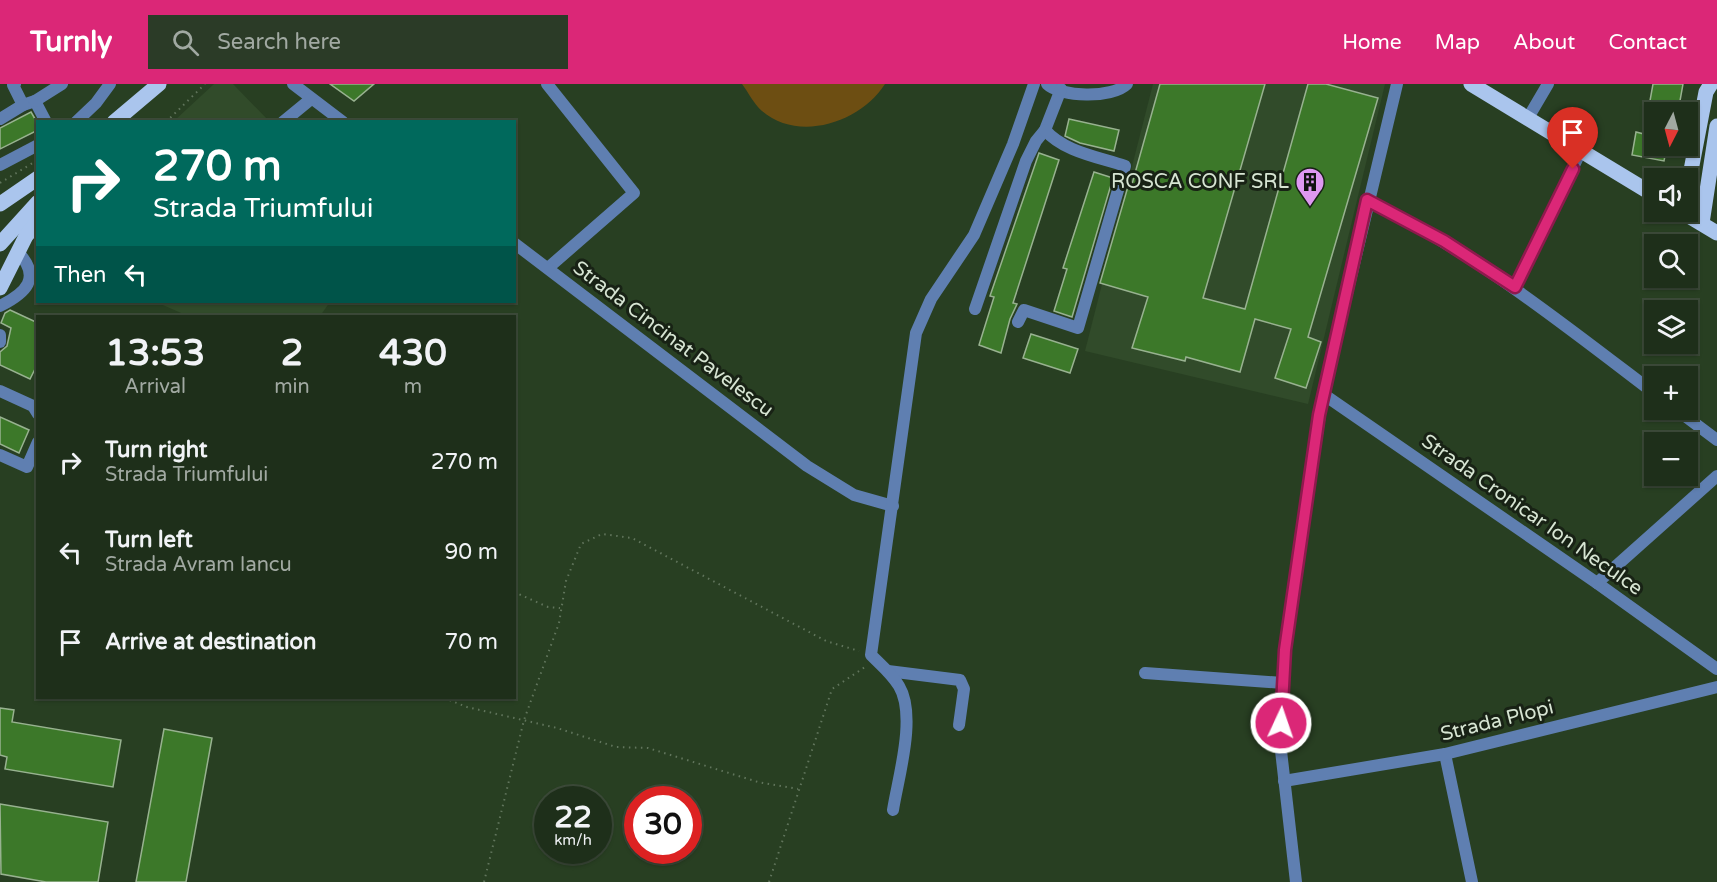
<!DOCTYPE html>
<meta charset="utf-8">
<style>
:root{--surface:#1e2f1a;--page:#2b3b27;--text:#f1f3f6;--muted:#a1a9a2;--line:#3c4a39;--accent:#db2777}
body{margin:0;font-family:"Varela Round",sans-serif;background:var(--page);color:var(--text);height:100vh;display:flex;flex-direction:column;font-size:22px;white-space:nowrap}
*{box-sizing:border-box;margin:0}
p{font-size:20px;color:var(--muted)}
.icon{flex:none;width:33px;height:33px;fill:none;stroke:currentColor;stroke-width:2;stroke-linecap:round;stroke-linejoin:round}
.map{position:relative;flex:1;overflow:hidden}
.panel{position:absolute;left:36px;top:231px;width:480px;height:384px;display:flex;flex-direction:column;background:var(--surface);border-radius:0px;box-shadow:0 2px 4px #0004,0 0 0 2px var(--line)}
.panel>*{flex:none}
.guide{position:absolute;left:36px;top:36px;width:480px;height:183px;border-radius:0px;box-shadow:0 2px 4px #0004,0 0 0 2px var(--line);background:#00695c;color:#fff;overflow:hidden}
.needle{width:39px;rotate:186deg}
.controls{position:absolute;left:1644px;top:18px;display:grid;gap:12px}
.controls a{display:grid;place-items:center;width:54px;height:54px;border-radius:0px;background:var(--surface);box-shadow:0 2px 4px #0004,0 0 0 2px var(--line);font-size:30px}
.speed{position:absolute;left:534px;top:702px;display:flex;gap:12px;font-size:30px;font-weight:700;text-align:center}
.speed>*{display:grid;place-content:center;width:78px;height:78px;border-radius:50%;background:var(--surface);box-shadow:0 2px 4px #0004,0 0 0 2px var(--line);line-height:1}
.speed small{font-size:15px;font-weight:400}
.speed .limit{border:9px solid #d22;background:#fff;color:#111}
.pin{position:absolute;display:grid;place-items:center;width:51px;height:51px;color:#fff;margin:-62px -26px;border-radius:50% 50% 50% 0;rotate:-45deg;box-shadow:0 0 6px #0007}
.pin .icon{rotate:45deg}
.me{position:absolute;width:66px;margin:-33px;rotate:3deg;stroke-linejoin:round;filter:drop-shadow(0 0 4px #0008)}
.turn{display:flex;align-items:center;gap:21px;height:126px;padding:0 18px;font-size:27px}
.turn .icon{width:78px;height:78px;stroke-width:2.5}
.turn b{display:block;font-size:42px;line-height:51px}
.then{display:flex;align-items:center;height:57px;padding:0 18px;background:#0003;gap:12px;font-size:22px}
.eta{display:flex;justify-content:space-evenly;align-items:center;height:102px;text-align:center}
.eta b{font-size:36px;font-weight:700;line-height:42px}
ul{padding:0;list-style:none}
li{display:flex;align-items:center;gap:18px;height:90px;padding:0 18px}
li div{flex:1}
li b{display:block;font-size:22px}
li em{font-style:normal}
header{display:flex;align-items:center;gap:36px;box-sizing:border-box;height:84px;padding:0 30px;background:var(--accent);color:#fff}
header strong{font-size:28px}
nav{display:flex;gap:33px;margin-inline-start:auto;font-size:21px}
.search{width:420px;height:54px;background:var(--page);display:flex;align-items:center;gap:15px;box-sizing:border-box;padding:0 21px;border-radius:0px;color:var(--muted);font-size:22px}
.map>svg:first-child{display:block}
.built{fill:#314b2a}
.green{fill:#6d4e12}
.building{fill:#3c7829;stroke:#98b290;stroke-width:1.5}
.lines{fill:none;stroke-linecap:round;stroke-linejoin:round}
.path{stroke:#61755c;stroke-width:2;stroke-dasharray:1.5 4.5;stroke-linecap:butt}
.minor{stroke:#5f7fb1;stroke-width:12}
.major{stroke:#aac5ed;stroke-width:15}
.route-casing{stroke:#8e194d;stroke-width:15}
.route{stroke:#db2777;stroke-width:10}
.labels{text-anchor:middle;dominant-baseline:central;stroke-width:6;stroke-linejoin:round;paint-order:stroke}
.poi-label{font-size:20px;fill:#d7e5d3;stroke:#182215;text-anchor:end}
.street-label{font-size:20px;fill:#d7e5d3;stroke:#182215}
</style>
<header>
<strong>Turnly</strong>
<div class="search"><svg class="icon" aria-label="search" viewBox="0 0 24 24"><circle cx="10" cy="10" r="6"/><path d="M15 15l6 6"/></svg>Search here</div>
<nav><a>Home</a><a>Map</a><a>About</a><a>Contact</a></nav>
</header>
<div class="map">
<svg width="1717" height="798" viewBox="0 0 1717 798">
<rect width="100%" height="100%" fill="#283f22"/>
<g class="built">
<path d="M214,0H233L269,37H174Z"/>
<path d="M1153,0H1385L1308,320L1085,267Z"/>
<path d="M156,218H330L320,232H188Z"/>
</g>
<path class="green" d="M742,0H885C861,38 799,59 762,27C754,20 748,8 742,0Z"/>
<g class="building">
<path d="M330,0H374L354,17Z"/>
<path d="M1160,0H1265L1203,214L1245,225L1308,0H1326L1378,14L1308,253L1321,258L1306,304L1275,294L1291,245L1255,235L1240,288L1186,273L1185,277L1132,264L1148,213L1100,199L1129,99L1132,100Z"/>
<path d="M1653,0H1683L1678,28H1654V62H1667L1664,77L1632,71L1636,48L1644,50Z"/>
<path d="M31,28L38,40V46L0,65V44Z"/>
<path d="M1069,35L1119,46L1114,67L1080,59L1065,52Z"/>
<path d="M1039,69L1059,76L1013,219L1017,220L1010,235L1001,269L979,261L994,213L990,212Z"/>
<path d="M1094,88L1113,94L1072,233L1054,227L1067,185L1063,184Z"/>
<path d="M10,226L38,239V279L30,295L0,281V268L7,262L11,244L1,239L5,229Z"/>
<path d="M1031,250L1078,265L1070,289L1023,274Z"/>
<path d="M0,333L29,346L19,369L0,360Z"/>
<path d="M0,624L14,626L12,638L121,656L113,703L5,685L7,673L0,671Z"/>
<path d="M164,645L212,654L186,798H136Z"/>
<path d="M0,720L108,738L98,798H46L1,790Z"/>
</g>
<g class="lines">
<g class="path">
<path d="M166,38L205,0"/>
<path d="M0,99L36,77"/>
<path d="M514,508L548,523L560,524"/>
<path d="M444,614L467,623L557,644L616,663L648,664L758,698L798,705"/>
<path d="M484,798L524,636L559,539L566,497L581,460L602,450L632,454L826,557L859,567"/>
<path d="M769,798L832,605L865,583"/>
</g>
<g class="minor">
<path d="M15,0L13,1L23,21L35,17L46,38"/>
<path d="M293,0L343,38"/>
<path d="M547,0L634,109L548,184"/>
<path d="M1047,0C1060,13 1112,15 1127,0"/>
<path d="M35,17L62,0"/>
<path d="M1528,34L1548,0"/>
<path d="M0,35L23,21"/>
<path d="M76,38L96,19L110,0"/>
<path d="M283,38L311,15"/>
<path d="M0,81L38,61"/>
<path d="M1367,116C1472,167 1562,239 1654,309"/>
<path d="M514,159L807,382L854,411L893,422"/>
<path d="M1515,203L1581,67"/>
<path d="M0,222C26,209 42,194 18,168"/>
<path d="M975,225L1026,77L1036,57L1045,46L1061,5"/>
<path d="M1018,238L1024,226L1078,244L1125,82C1099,73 1064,68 1045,46"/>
<path d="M0,251V258"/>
<path d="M0,307L33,322L38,330"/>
<path d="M1323,310L1597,499L1717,585"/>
<path d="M1677,326L1717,356"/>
<path d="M0,371L27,383L38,358"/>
<path d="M1597,499L1717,392"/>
<path d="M888,587L960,596L964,605L959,641"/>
<path d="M1145,589L1283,599"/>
<path d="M1445,670L1472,798"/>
<path d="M1284,697L1445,670L1717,603"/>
<path d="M893,726C898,694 917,632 899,602C892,590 881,581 871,571L916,249L931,215L974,151L1013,60L1034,0"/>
<path d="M1296,798L1280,658L1285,566L1323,310L1397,0"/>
</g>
<g class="major">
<path d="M1471,0L1654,111"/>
<path d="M114,38L159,0"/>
<path d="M1688,102L1706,8L1711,0"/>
<path d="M0,120L38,94"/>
<path d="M1682,128L1717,149"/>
<path d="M1702,139L1717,42"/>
<path d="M0,160L38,118"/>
<path d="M0,204L26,152L38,137"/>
</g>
</g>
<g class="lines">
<g class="route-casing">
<path id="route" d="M1281,639L1285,566L1319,331L1367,116L1444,157L1515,203L1573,85"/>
</g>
<use href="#route" class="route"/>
</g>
<defs>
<g id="building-pin" transform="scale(1.5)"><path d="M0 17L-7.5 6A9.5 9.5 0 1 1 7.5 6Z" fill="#df98f2" stroke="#182215"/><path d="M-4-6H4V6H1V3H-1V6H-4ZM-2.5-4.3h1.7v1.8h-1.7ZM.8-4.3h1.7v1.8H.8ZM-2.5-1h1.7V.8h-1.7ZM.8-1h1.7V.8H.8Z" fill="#111"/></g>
</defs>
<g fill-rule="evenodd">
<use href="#building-pin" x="1310" y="98"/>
</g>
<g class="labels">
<g class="poi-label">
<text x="1289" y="98">ROSCA CONF SRL</text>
</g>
<g class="street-label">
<text transform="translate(673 255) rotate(37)">Strada Cincinat Pavelescu</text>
<text transform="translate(1532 431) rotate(35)">Strada Cronicar Ion Neculce</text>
<text transform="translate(1497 637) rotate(-14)">Strada Plopi</text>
</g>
</g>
</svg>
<div class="controls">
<a><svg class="needle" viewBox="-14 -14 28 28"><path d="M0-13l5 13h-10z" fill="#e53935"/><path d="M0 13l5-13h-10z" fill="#a1a9a2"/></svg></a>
<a><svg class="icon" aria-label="sound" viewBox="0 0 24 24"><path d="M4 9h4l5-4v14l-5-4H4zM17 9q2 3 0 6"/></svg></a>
<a><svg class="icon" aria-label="search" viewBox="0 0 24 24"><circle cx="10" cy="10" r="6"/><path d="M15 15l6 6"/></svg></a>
<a><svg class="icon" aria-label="layers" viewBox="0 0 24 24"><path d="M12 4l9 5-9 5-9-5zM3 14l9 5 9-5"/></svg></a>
<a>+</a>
<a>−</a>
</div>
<div class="speed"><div>22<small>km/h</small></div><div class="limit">30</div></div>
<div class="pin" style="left:1573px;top:85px;background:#d93025"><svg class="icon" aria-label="arrive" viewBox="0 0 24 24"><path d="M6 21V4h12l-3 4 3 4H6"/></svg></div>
<svg class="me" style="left:1281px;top:639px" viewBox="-20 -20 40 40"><circle r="17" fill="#db2777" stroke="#fff" stroke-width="3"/><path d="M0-11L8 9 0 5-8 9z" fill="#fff"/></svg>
<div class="guide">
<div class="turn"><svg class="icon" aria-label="right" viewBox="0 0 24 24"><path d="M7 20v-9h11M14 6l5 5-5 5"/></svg><div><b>270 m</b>Strada Triumfului</div></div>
<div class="then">Then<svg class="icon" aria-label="left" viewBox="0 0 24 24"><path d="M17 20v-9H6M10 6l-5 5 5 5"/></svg></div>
</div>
<section class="panel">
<div class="eta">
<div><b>13:53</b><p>Arrival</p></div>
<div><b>2</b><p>min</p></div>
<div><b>430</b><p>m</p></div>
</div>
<ul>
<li><svg class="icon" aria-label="right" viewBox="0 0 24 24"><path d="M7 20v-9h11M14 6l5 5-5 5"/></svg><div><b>Turn right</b><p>Strada Triumfului</p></div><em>270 m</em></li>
<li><svg class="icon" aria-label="left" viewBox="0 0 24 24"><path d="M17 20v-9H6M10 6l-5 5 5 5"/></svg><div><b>Turn left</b><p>Strada Avram Iancu</p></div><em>90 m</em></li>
<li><svg class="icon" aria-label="arrive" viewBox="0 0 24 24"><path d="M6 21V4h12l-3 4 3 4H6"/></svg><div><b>Arrive at destination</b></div><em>70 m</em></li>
</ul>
</section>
</div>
